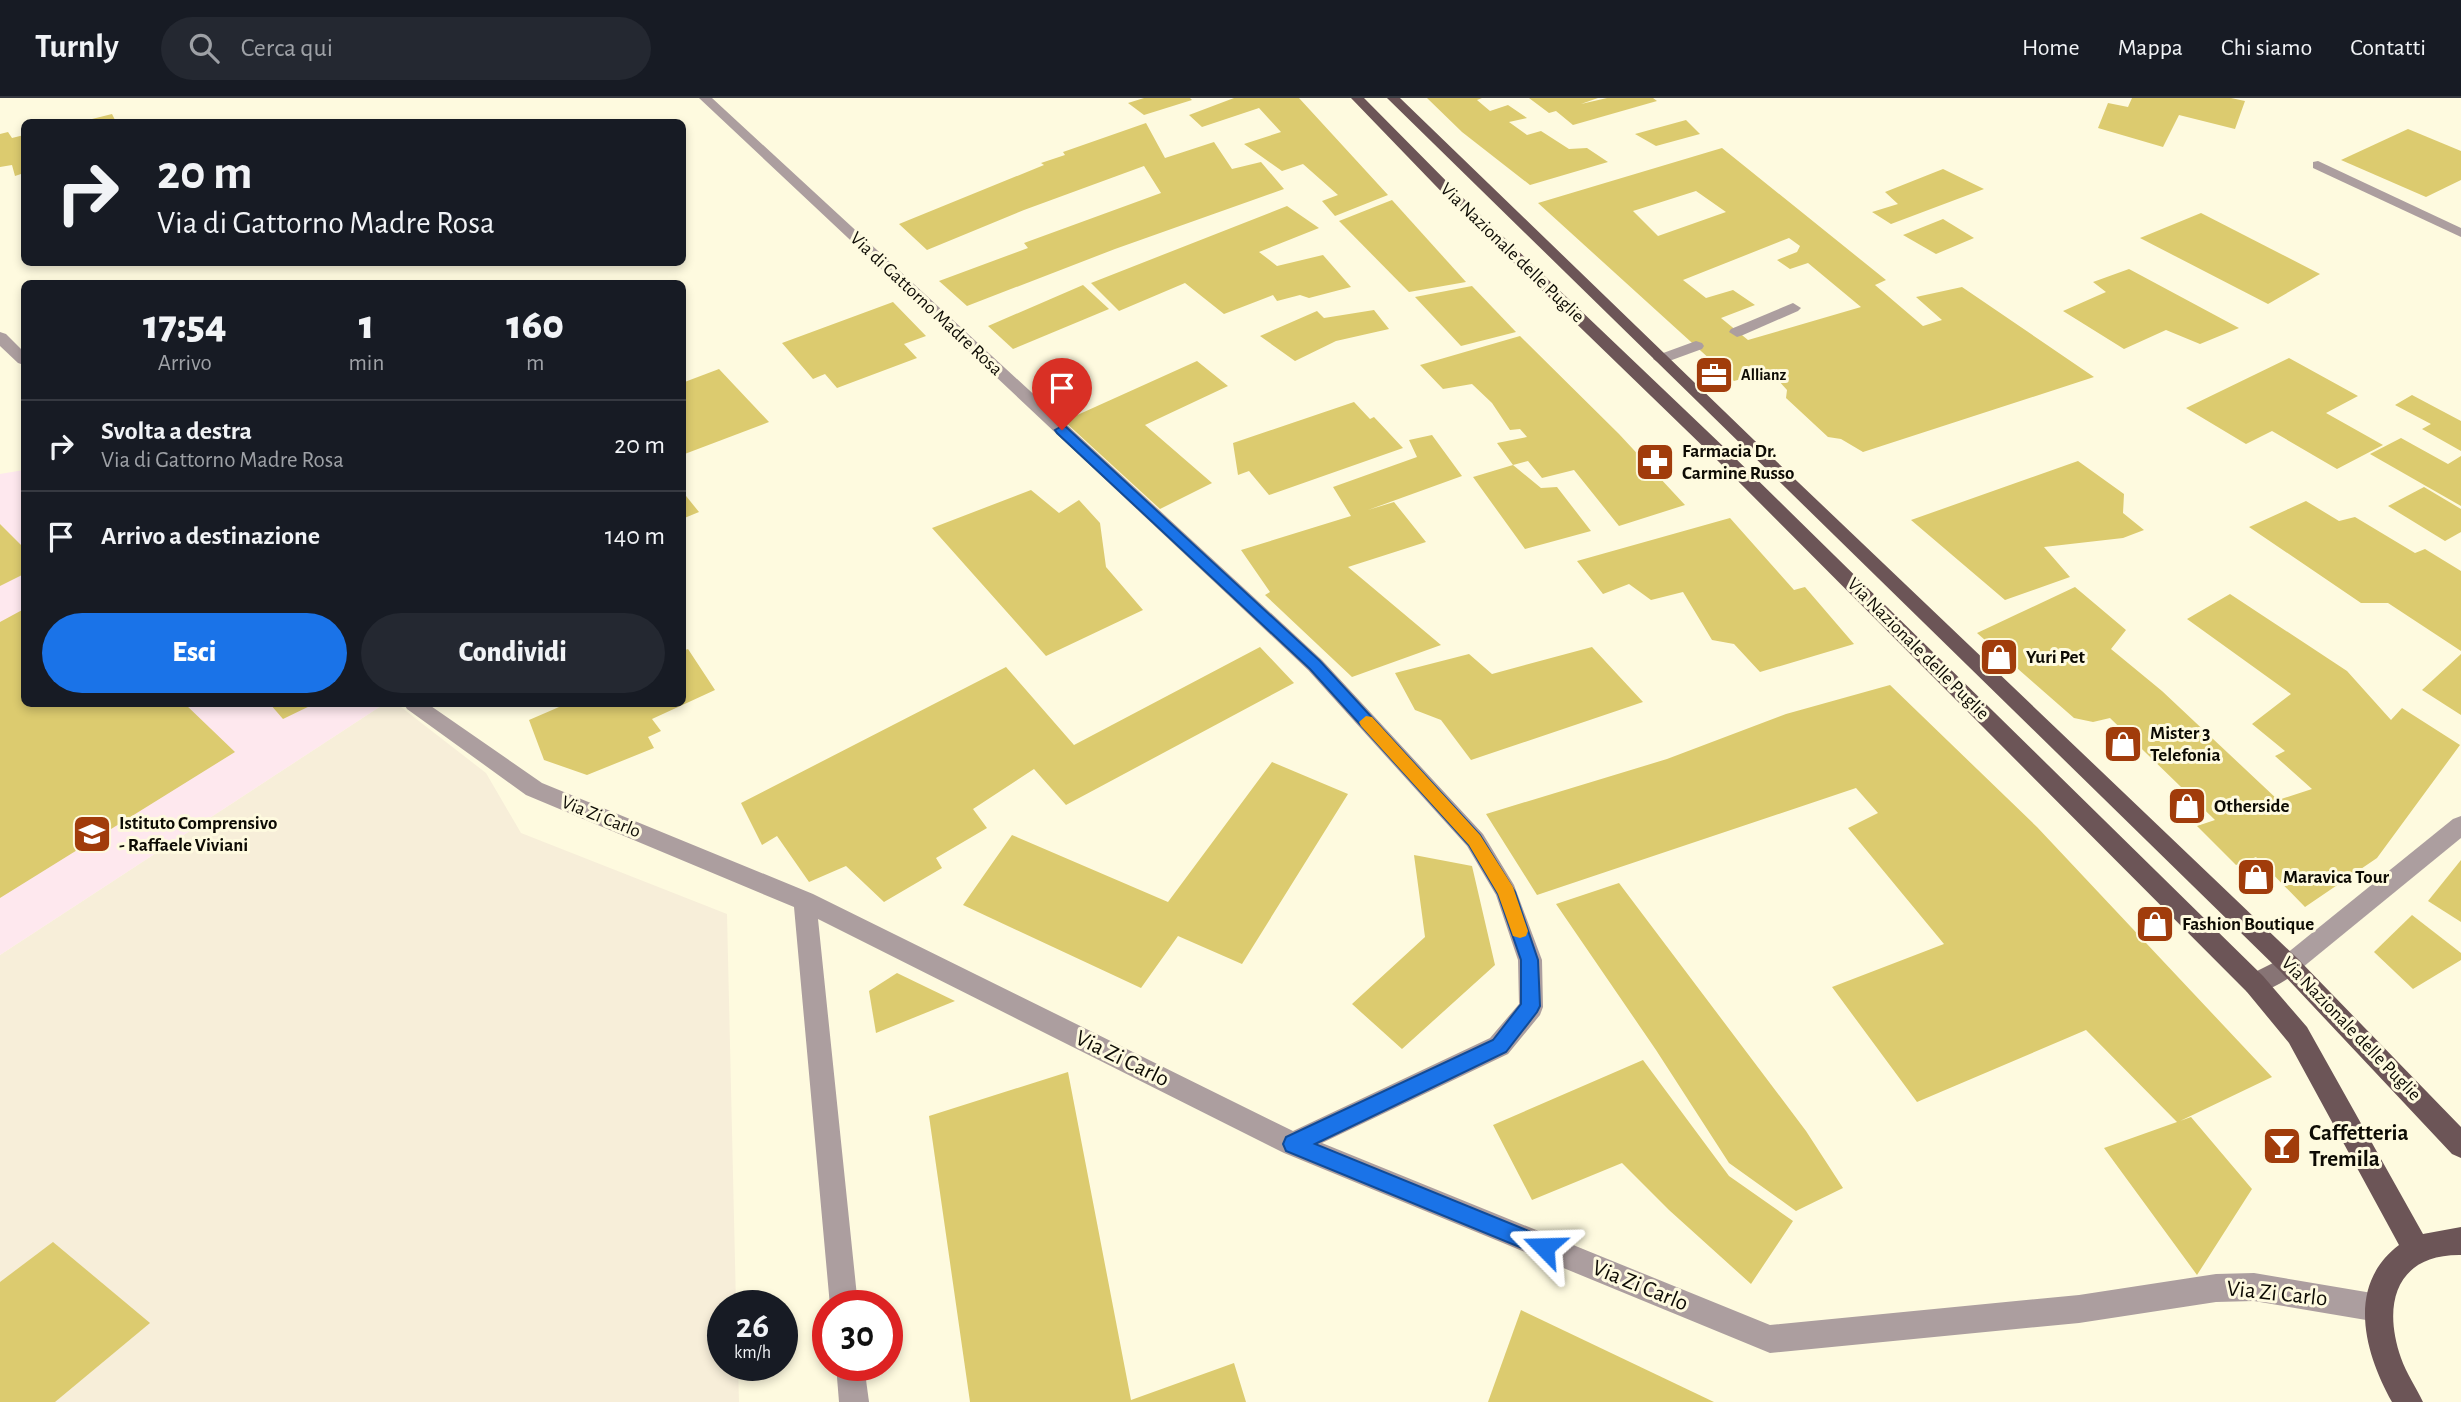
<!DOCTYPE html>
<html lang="it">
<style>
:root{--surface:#171b24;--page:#242831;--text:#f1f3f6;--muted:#9ea1a6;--line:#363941;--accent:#1a73e8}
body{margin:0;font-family:"Alegreya Sans",sans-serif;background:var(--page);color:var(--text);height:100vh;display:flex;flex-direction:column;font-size:26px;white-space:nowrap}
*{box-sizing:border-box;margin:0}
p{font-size:23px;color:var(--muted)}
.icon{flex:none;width:38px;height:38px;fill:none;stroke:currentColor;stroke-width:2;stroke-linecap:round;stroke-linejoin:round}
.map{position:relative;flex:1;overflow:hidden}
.drawer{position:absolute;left:21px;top:182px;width:665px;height:427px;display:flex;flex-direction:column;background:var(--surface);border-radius:10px;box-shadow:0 4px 10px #0003}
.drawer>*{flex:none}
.banner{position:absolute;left:21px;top:21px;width:665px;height:147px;border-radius:10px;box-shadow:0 4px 10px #0003;background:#171b24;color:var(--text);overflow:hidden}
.speed{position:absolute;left:707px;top:1192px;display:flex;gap:14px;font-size:35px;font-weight:700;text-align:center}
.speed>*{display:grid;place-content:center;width:91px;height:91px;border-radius:50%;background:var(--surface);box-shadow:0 4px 10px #0003;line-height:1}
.speed small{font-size:18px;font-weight:400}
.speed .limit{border:10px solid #d22;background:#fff;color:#111}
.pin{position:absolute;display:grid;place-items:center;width:60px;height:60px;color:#fff;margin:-72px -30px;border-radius:50% 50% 50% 0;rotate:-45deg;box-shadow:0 0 7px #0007}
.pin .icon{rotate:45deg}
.me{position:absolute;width:77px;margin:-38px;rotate:292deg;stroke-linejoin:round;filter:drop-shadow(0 0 5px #0008)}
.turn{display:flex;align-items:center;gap:24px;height:147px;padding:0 21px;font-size:32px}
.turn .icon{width:91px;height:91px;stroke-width:2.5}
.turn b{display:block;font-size:49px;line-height:60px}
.eta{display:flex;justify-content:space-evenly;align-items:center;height:119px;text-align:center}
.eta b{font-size:42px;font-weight:800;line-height:49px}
.button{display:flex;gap:14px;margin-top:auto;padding:14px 21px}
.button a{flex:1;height:80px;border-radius:42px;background:var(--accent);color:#fff;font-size:28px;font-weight:800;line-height:80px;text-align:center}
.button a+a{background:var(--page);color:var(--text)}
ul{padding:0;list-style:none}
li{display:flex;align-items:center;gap:21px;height:91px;padding:0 21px;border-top:2px solid var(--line)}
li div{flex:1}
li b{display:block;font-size:26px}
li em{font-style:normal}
header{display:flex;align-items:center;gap:42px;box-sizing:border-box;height:98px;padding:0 35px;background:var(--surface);border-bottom:2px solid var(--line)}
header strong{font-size:33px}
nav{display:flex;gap:38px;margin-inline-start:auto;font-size:24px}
.search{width:490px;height:63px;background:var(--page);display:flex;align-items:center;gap:18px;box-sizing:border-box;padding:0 24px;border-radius:38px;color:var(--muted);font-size:26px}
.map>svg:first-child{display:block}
.industrial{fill:#f7eed9}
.education{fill:#fee8ee}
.building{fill:#dccb6f;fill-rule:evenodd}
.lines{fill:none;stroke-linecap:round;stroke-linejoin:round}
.lane{fill:#ac9e9f;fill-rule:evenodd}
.street{fill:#ac9e9f;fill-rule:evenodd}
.secondary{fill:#877475;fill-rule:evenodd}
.primary{fill:#6c5557;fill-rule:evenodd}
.route{fill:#1a73e8;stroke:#114b97;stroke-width:2}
.slow{fill:#f59e0b}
.labels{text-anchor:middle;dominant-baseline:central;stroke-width:6;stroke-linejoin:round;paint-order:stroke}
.far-poi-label{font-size:16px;font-weight:bold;fill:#0d0b04;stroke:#fefadf;text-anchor:start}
.street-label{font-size:19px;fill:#0d0b04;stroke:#fefadf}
.poi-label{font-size:19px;font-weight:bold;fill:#0d0b04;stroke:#fefadf;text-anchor:start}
.near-street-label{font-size:23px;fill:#0d0b04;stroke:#fefadf}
.near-poi-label{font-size:23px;font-weight:bold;fill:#0d0b04;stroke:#fefadf;text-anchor:start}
</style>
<header>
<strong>Turnly</strong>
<div class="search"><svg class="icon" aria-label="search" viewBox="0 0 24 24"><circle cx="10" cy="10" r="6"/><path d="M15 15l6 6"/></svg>Cerca qui</div>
<nav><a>Home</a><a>Mappa</a><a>Chi siamo</a><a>Contatti</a></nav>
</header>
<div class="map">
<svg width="2461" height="1304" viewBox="0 0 2461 1304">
<rect width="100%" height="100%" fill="#fefadf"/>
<path class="industrial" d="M384,606H397L486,675L521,735L727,816L736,1207L723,1208V1267H738L739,1304H0V857Z"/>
<path class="education" d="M24,372V606H384L0,857V376Z"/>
<g class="building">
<path d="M1144,0H1190L1192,2L1144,17L1128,5Z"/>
<path d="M1234,0H1299L1388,97L1335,118L1322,103L1338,97L1303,66L1282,73L1244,46L1281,34L1259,10L1202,29L1189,17Z"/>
<path d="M1427,0H1482L1477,2L1490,13L1508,7L1527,20L1509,24L1527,37L1541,33L1569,51L1587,50L1608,64L1530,87L1462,34Z"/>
<path d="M1529,0H1598L1581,6L1607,0H1653L1657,3L1573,27L1556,13L1549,15Z"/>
<path d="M2132,0H2231L2245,3L2235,31L2179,17L2163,49L2098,30L2108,5L2128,9Z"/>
<path d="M112,16L116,24H80Z"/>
<path d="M1686,22L1700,36L1656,48L1635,36Z"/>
<path d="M1146,25L1165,60L1214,44L1232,71L1261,64L1284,91L1115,151L967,208L939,183L1028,150L1024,145L1161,95L1144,68L1024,112L927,152L899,126L1044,67L1041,65L1065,57L1063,54Z"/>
<path d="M2408,31L2461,53V82L2426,99L2341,62Z"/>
<path d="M8,34L12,40L24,37V75L15,78L12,67L0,69V36Z"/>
<path d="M1722,50L1886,182L1875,187L1923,228L1942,222L1916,199L1962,189L2094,279L1863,354L1841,341L1828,339L1786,300L1787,292L1770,273L1734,283L1538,105ZM1696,93L1726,114L1658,138L1633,113ZM1789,140L1800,148L1797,154L1777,162L1790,171L1808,165L1861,209L1748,242L1721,220L1755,207L1733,192L1706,200L1683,182Z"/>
<path d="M1943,71L1984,91L1891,126L1872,114L1898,106L1885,94Z"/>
<path d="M1392,102L1466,184L1409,194L1339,123Z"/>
<path d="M1287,108L1319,130L1259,154L1277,168L1323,157L1351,189L1309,200L1300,197L1277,203L1273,197L1224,216L1185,185L1119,213L1091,185Z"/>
<path d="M2201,115L2320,176L2268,206L2140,140Z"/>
<path d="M1943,121L1974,140L1936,156L1903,137Z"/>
<path d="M2129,171L2239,230L2200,246L2166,232L2124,251L2063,213L2106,194L2093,184Z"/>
<path d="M1083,187L1109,211L1013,251L988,228Z"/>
<path d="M1472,188L1516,234L1461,248L1415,199Z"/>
<path d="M893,204L926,238L904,246L917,260L837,290L825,276L813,281L782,245Z"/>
<path d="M1374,212L1389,231L1336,243L1295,263L1260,238L1317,213L1324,220Z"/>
<path d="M1520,238L1619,336L1685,407L1619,428L1574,372L1542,380L1528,363L1513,367L1497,345L1527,339L1520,331L1510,332L1492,305L1472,286L1443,291L1420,267Z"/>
<path d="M2289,260L2358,298L2326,315L2383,347L2337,371L2272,333L2246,346L2186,310Z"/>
<path d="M1197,263L1228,288L1145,327L1212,385L1160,411L1064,323Z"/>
<path d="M719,271L769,324L682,357V285Z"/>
<path d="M2412,297L2461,323V353L2422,331L2431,326L2395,307Z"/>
<path d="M1354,304L1370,321L1374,319L1403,350L1269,397L1249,373L1238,377L1233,345Z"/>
<path d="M1432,337L1462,378L1368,412L1394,404L1426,444L1348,469L1441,547L1352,579L1265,497L1270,494L1241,452L1351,418L1333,389L1417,359L1409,342Z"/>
<path d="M2401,340L2448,366L2461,358V408L2370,356Z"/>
<path d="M2078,363L2124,396L2123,415L2144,432L2123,440L2044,449L2070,479L2005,502L1911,422Z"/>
<path d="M1513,367L1541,390L1557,389L1591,433L1525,451L1473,379Z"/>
<path d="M2424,389L2461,411V434L2445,443L2388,408Z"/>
<path d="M1031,392L1059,415L1079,402L1100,425L1106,469L1143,512L1046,558L932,430Z"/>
<path d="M682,393L699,414L682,421Z"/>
<path d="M2306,403L2339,423L2355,419L2415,455L2425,451L2461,473V553L2388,505H2361L2249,429Z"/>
<path d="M1730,420L1794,492L1805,489L1854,546L1760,574L1734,546L1712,542L1683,494L1651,502L1629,486L1603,496L1577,463Z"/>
<path d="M0,426L24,450V476L0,488Z"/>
<path d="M2075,489L2126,532L2111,551L2162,593L2278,702L2312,691L2275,658L2285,653L2252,626L2291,596L2187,521L2230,496L2347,573L2391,622L2402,610L2460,647L2377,760L2305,809L2256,759L2236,767L2197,728L2215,722L2110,620L2093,624L2074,620L1977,535Z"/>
<path d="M24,511V606H185L235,654L0,800V524Z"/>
<path d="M1260,549L1294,585L1066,707L1034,671L973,711L987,730L936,760L942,770L884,804L846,768L809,784L777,738L762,747L741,705L1006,569L1074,647Z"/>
<path d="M1592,549L1643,604L1471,662L1441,622L1415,612L1395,575L1469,556L1492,576Z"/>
<path d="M688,551L715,592L652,621L661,633L648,639L654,650L587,677L544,662L529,622L566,606H682V553Z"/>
<path d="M2461,556V617L2422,592Z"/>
<path d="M1890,587L2037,729L2272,979L2180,1023L2191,1019L2252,1091L2197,1177L2104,1050L2177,1024L2086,932L1917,1004L1832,889L1944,846L1848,730L1878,715L1856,690L1537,797L1486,716L1667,661L1786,616Z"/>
<path d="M270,606H314L283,621Z"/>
<path d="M1272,664L1348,696L1242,866L1178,838L1141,890L963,807L1012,737L1168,804Z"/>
<path d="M1414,757L1472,768L1495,867L1402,951L1352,906L1425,839Z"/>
<path d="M2461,762V824L2428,803Z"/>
<path d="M1619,785L1806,1033L1843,1090L1796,1113L1729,1065L1656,952L1556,806Z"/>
<path d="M2412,817L2461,855V862L2413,891L2374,854Z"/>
<path d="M897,875L955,903L876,935L869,893Z"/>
<path d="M1643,962L1729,1078L1793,1123L1751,1186L1669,1112L1622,1065L1532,1102L1493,1027Z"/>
<path d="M1068,974L1131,1302L1234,1265L1246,1304H970L929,1018Z"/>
<path d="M53,1144L150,1225L55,1304H0V1184Z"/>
<path d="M1521,1212L1714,1304H1488Z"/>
</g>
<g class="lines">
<g class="lane">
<path d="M1793,205L1801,210L1798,213L1743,237L1737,239L1729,234L1731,231Z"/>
<path d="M1696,243L1702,245L1704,248L1702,251L1661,266L1653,261L1655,258Z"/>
</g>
<g class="street">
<path d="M699,0H712L1322,562L1483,736L1514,787L1542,862L1543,909L1540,917L1508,956L1322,1045L1770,1227L2079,1197L2216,1176L2254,1175L2378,1196L2388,1200L2392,1210L2388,1220L2378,1224L2254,1203L2216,1204L2079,1225L1770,1255L1284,1055L818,821L858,1208H830L794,809L526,697L407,611L404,606H428L542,685L813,796L1293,1033L1490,940L1519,906L1518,862L1496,797L1467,748L1308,572Z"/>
<path d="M2318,63L2461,130V139L2313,70V64Z"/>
<path d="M0,234L6,236L24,254V267L18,265L0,248Z"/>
<path d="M2461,718V740L2297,874L2289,877L2281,874L2277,867L2281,860L2453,721Z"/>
<path d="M836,1267H864L869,1304H839Z"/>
</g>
<path class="secondary" d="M2289,857L2297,860L2301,867C2294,881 2270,891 2255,897L2247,894L2243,886L2247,878Z"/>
<g class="primary">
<path d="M1351,0H1364L1470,107L1727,352L2263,878L2307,929L2423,1136L2461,1129V1157C2396,1156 2382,1206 2401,1260C2406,1275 2416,1289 2423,1304H2392C2364,1254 2346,1187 2399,1147L2289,945L2247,894L1715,360L1460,113Z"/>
<path d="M1387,0H1400L1754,342L2297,860L2461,1029V1060L2452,1056L2281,874Z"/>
</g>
</g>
<path class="route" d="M1062,328L1066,329L1320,563L1480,737L1515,794L1538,862L1540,908L1537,914L1506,954L1315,1046L1551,1142L1554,1149L1551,1156L1544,1159L1286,1053L1283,1046L1286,1039L1493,942L1521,906V862L1498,796L1469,747L1310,571L1057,335L1055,332Z"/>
<path class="slow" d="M1366,618L1372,619L1480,737L1513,789L1528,833L1526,838L1520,840L1513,838L1498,796L1469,747L1361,628L1359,624Z"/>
<defs>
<g id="office-square" transform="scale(2.0125)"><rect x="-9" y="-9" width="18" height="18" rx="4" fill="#a13c0b" stroke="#fefadf"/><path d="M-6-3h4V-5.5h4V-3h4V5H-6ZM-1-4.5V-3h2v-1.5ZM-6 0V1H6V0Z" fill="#fff"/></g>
<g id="pharmacy-square" transform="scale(2.0125)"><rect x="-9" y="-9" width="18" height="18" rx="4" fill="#a13c0b" stroke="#fefadf"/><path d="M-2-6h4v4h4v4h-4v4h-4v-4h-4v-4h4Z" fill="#fff"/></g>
<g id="shop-square" transform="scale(2.0125)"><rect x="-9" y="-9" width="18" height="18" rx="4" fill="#a13c0b" stroke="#fefadf"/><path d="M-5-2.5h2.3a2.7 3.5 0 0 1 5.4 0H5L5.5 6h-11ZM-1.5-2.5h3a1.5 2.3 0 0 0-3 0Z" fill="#fff"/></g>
<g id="school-square" transform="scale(2.0125)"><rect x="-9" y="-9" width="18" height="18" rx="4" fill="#a13c0b" stroke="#fefadf"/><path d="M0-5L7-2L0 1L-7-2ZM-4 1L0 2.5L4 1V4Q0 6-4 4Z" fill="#fff"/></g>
<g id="bar-square" transform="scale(2.0125)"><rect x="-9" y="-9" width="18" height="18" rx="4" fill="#a13c0b" stroke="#fefadf"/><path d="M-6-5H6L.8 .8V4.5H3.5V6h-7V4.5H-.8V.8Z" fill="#fff"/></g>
</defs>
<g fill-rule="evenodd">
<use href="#office-square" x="1714" y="277"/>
<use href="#pharmacy-square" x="1655" y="364"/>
<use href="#shop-square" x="1999" y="559"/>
<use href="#shop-square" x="2123" y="646"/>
<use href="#shop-square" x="2187" y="708"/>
<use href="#school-square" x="92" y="736"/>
<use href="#shop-square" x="2256" y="779"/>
<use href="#shop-square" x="2155" y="826"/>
<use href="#bar-square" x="2282" y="1048"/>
</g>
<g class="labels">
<g class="far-poi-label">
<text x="1741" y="277">Allianz</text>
</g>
<g class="street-label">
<text transform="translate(1512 155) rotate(44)">Via Nazionale delle Puglie</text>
<text transform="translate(926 206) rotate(43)">Via di Gattorno Madre Rosa</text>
<text transform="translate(1918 551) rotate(45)">Via Nazionale delle Puglie</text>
<text transform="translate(601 719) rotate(22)">Via Zi Carlo</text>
<text transform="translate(2351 931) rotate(46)">Via Nazionale delle Puglie</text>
</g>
<g class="poi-label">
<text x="1682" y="353">Farmacia Dr.<tspan x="1682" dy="22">Carmine Russo</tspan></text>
<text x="2026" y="559">Yuri Pet</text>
<text x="2150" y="635">Mister 3<tspan x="2150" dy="22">Telefonia</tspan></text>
<text x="2214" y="708">Otherside</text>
<text x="119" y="725">Istituto Comprensivo<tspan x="119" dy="22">- Raffaele Viviani</tspan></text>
<text x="2283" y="779">Maravica Tour</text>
<text x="2182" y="826">Fashion Boutique</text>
</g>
<g class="near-street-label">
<text transform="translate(1122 961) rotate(26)">Via Zi Carlo</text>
<text transform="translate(1640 1188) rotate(22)">Via Zi Carlo</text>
<text transform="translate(2277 1196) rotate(6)">Via Zi Carlo</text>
</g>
<g class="near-poi-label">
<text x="2309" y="1035">Caffetteria<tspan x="2309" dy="26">Tremila</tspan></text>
</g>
</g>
</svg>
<div class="speed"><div>26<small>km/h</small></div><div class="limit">30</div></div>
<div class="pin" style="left:1062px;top:332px;background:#d93025"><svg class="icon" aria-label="arrive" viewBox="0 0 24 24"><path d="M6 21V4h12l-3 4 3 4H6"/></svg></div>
<svg class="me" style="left:1544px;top:1149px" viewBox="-20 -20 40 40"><path d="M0-17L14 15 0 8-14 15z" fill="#1a73e8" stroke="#fff" stroke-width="4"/></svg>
<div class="banner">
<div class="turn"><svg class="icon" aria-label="right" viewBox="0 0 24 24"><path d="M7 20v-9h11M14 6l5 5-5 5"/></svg><div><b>20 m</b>Via di Gattorno Madre Rosa</div></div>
</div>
<section class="drawer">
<div class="eta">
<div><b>17:54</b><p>Arrivo</p></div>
<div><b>1</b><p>min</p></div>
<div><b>160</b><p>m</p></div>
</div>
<ul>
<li><svg class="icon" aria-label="right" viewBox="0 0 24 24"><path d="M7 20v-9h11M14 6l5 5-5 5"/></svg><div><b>Svolta a destra</b><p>Via di Gattorno Madre Rosa</p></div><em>20 m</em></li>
<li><svg class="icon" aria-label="arrive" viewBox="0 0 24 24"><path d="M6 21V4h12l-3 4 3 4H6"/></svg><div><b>Arrivo a destinazione</b></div><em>140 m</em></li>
</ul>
<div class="button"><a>Esci</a><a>Condividi</a></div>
</section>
</div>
